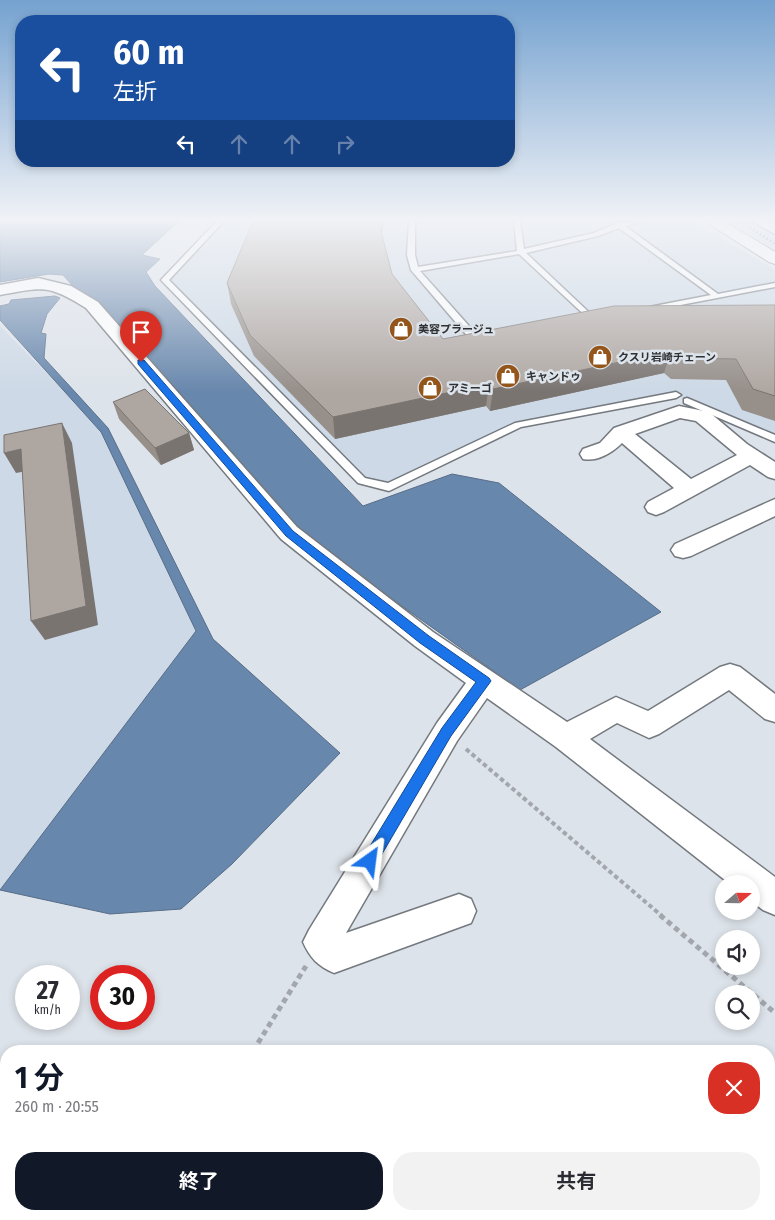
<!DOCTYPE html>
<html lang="ja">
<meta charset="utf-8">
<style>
:root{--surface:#fff;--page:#f2f2f3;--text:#2b2b33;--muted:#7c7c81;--accent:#111827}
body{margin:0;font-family:"Fira Sans Condensed","Noto Sans JP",sans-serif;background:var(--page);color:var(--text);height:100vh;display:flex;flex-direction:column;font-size:19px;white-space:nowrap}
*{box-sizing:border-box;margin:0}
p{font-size:16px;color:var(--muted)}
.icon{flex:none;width:28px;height:28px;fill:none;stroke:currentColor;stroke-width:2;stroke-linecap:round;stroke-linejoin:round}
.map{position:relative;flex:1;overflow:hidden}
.panel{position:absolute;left:0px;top:1045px;width:775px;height:175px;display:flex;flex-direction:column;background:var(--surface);border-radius:20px 20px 0 0;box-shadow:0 2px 8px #0003}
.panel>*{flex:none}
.banner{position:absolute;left:15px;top:15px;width:500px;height:152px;border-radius:20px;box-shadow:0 2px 8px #0003;background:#1a4fa0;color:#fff;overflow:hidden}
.needle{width:32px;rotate:70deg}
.tools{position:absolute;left:715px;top:875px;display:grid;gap:10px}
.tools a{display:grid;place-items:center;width:45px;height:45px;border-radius:50%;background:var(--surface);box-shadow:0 2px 8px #0003;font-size:25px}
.speed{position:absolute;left:15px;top:965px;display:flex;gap:10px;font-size:25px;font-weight:700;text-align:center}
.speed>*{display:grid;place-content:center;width:65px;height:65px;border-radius:50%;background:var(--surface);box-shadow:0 2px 8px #0003;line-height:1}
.speed small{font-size:12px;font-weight:400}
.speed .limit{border:8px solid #d22;background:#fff;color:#111}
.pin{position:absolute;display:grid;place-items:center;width:42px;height:42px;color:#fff;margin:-51px -21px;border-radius:50% 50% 50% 0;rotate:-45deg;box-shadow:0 0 5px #0007}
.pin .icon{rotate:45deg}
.me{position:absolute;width:55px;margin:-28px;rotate:31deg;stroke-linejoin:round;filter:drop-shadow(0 0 4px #0008)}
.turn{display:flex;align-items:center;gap:18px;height:105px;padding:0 15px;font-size:22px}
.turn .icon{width:65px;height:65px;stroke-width:2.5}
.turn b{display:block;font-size:35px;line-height:42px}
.lanes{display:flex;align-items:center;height:48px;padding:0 15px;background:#0003;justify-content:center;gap:25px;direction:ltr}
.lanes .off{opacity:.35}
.round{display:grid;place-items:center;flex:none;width:52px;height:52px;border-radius:20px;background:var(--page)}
.head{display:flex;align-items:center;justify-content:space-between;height:85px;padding:0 15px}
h1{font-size:30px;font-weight:700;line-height:38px;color:var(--accent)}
.cta{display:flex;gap:10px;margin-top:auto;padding:10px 15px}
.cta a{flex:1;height:58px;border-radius:20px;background:var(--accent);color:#fff;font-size:20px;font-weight:700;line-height:58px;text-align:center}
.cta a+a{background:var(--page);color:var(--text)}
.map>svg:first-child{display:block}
.built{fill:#cdd9e6}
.water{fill:#6887ac;stroke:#576d88}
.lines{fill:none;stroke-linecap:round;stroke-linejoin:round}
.lane-casing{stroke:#74797f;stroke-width:3}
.street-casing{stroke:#74797f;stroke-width:3}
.secondary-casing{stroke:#74797f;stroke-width:2}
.path-far1{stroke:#a3a7ad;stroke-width:4;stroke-dasharray:4.5 3;stroke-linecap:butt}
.path{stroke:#a3a7ad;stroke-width:5;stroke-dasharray:5.5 4;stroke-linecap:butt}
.lane{fill:#fff;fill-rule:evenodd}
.street{fill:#fff;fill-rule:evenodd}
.secondary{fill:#fff;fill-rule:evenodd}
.rail{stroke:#4c4f53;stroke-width:2.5;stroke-dasharray:1 3;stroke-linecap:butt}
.wall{fill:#968f8a}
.shaded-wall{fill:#7a7471}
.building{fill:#aea6a1;stroke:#7a7471}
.route{fill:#1a73e8;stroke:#114b97}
.labels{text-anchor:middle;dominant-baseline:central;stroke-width:5;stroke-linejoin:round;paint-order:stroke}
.far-poi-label{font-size:11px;font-weight:bold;fill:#2e3033;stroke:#dde3ea;text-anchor:start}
</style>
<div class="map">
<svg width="775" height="1220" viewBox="0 0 775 1220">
<rect width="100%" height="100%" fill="#dde3ea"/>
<g class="built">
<path d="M221,221H691L775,270V438L676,395L518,425L389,487L362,481L165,280Z"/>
<path d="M730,221H753L775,235V250Z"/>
<path d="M0,326L56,383L99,430L196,631L0,890Z"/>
</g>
<g class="water">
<path d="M0,221H179L142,255L160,259L146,272L155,286L363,506L452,474L499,483L661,612L520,690L295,530L63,275L49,274L0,282Z"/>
<path d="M55,296L60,298L47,314L41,333L46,334L44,358L108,428L213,639L340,753L232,864L181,909L110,914L0,890L196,631L101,432L0,320V306L9,304L11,300Z"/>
</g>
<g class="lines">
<g class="lane-casing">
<g id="lane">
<path d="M217,221H224L169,280L365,478L388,483L515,423L676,392L681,395L676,398L521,427L389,491L358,483L161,280Z"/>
<path d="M409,221H415V255L418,267L517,251L514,221H520L524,249L594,233L615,224L614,223L617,221L621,223L647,221L625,226L718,294L775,283V287L649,311V307L711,295L619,228L598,236L526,253L595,318L596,320L592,322L519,254L420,271L485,344L481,347L476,346L411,270L407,255Z"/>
<path d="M687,398L775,435V442L684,403V399Z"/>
</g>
</g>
<g class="street-casing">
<g id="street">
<path d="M752,221H768L775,224V234Z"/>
<path d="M38,278L71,286L98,302L297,527L433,632L567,722L616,697L648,711L720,667L730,664L740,667L775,694V722L765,719L729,690L659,734L649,738L617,723L590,739L775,877V915L763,910L751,901V884H730L556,747L487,698L457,741L346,933L459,894L471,899L476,911L471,923L334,973C318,966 310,958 303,942L309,930L437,723L466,683L415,646L281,539L86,308C48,284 43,287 0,295V285Z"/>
<path d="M679,406L709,412L747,444L775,462V479L768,477L750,465L664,512L656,515L648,512L645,507L648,502L674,488L622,443C612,453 597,462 583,459L580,454L583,449L600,443L614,428ZM680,418L696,421L737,455L691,479L635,434Z"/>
<path d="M775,499V516L691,556L683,558L675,556L671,550L675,544Z"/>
<path d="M462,1214H506L509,1220H465Z"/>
</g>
</g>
<g class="secondary-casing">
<path id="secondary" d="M707,221H724L775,252V264L769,262L709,224Z"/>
</g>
<path class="path-far1" d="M466,749L662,916"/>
<g class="path">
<path d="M660,915L775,1013"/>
<path d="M253,1051L306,966"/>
<path d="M154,1220L157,1214"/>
</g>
<use href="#lane" class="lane"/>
<use href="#street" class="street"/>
<use href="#secondary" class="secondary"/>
<path class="rail" d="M740,221L775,244"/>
</g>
<g class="wall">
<path d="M253,221H384L382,234L392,274L443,339L775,305V421L742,410L726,380L671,379L664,373L490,411L486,406L335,439L254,356L231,304L227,283Z"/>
<path d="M113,402L189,433L194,450L161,465L119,419Z"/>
</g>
<g class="shaded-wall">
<path d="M381,221H384L380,246V227Z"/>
<path d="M671,351L664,373L490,411L493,389Z"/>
<path d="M489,384L486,406L335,439L333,417Z"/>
<path d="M62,423L72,443L98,625L45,640L31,621Z"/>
<path d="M189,433L194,450L161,465L155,448Z"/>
<path d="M21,449L32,470L16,473L4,453Z"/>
</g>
<g class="building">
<path d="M253,221H381L380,227L392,274L443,339L614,306L775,305V396L753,389L736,359L680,358L671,351L493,389L489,384L333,417L250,335L227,283Z"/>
<path d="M145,389L189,433L155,448L113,402Z"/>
<path d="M62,423L86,606L31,621L21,449L4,453V435Z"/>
</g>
<linearGradient id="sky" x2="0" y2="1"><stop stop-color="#75a2d0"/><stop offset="0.56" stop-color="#f0f2f6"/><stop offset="1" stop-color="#f0f2f6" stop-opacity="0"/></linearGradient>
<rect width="775" height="392" fill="url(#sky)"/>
<path class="route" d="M138,360H144L293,531L429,636L489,678L491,681L451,736L375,866L370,869L364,866L362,861L364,856L442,728L476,682L420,643L286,536L138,364Z"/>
<defs>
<g id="shop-disc" transform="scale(1.25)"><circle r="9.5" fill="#94551b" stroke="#dde3ea"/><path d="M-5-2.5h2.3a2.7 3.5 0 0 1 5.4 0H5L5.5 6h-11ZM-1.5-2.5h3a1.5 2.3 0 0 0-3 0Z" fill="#fff"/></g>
</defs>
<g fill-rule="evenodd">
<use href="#shop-disc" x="401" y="329"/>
<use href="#shop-disc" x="600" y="357"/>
<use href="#shop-disc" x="508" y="376"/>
<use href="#shop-disc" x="430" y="388"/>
</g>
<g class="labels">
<g class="far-poi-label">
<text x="418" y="329">美容プラージュ</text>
<text x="618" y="357">クスリ岩崎チェーン</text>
<text x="526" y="376">キャンドゥ</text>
<text x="448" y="388">アミーゴ</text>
</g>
</g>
</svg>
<div class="tools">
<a><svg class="needle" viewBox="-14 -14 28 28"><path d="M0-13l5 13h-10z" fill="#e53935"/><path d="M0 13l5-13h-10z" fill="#7c7c81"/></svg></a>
<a><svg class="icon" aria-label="sound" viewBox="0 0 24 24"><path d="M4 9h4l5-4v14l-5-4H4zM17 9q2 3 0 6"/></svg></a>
<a><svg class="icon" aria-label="search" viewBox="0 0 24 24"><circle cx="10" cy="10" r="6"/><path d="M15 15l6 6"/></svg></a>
</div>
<div class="speed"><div>27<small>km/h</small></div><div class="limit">30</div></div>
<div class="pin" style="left:141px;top:362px;background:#d93025"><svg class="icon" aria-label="arrive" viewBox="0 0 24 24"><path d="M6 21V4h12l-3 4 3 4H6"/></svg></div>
<svg class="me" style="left:370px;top:861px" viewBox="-20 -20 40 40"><path d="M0-17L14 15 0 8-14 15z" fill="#1a73e8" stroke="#fff" stroke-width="4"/></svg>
<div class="banner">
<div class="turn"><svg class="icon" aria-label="left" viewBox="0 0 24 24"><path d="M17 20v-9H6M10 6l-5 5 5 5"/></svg><div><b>60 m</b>左折</div></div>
<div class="lanes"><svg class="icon" aria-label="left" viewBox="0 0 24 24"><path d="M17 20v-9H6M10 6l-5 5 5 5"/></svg><svg class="icon off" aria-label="ahead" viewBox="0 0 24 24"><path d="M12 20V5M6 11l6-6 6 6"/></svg><svg class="icon off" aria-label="ahead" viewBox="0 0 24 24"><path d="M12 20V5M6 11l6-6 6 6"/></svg><svg class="icon off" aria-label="right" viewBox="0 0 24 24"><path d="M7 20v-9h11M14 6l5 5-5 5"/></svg></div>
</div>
<section class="panel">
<div class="head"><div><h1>1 分</h1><p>260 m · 20:55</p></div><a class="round" style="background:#d93025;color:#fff"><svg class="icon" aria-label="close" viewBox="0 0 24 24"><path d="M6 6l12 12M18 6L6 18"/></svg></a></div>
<div class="cta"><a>終了</a><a>共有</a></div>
</section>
</div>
